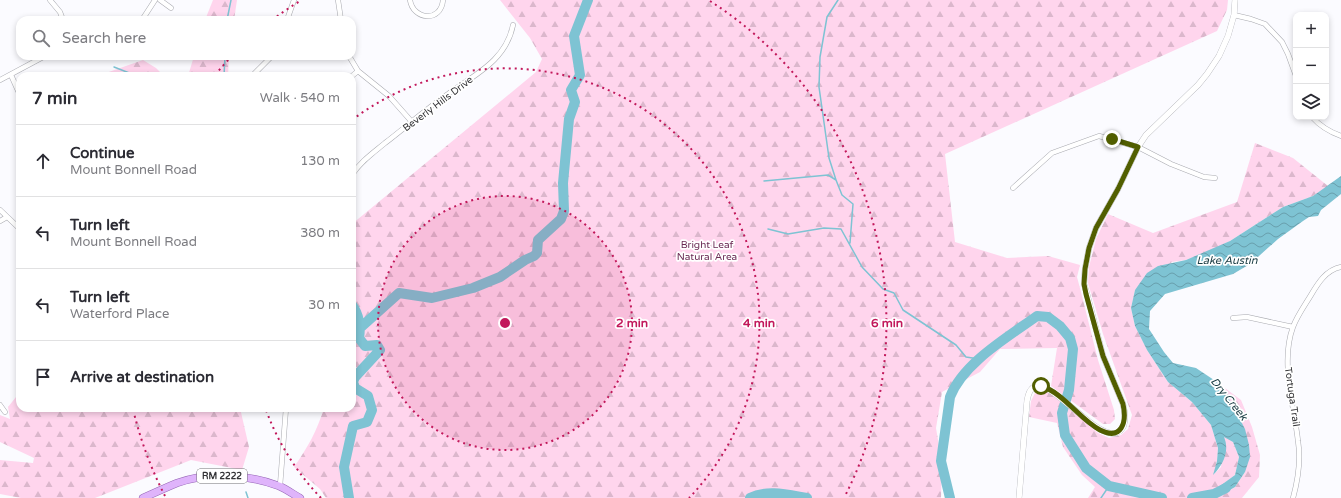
<!DOCTYPE html>
<meta charset="utf-8">
<style>
body{margin:0;font-family:"Varela Round",sans-serif;background:#f7f7f7;color:#2b2b33}
.controls{position:absolute;right:12px;top:12px;display:grid;overflow:hidden;border-radius:8px;box-shadow:0 2px 6px #0003}
.controls button{width:36px;height:36px;display:grid;place-items:center;padding:0;border:0;border-bottom:1px solid #e1e1e2;background:#fff;color:#2b2b33;font:20px sans-serif}
.stop{position:absolute;width:12px;height:12px;margin:-9px;border:3px solid #515e00;border-radius:50%;background:#fff}
.stop.end{background:#515e00;border-color:#fff;box-shadow:0 1px 4px #0008}
.list{margin:0;padding:0;list-style:none}
h2{display:flex;justify-content:space-between;align-items:center;height:52px;margin:0;padding:0 16px;font-size:17px}
h2 small{font-size:13px;font-weight:400;color:#7c7c81}
.list li{display:grid;grid-template-columns:26px 1fr auto;gap:12px;align-items:center;box-sizing:border-box;height:72px;padding:0 16px;border-top:1px solid #e1e1e2}
.list b{display:block;font-size:15px;white-space:nowrap}
.list p{margin:0;font-size:13px;white-space:nowrap;color:#7c7c81}
.list em{font-size:13px;font-style:normal;color:#7c7c81}
.icon{flex:none;width:22px;height:22px;fill:none;stroke:currentColor;stroke-width:2;stroke-linecap:round;stroke-linejoin:round}
.map{position:relative;flex:none;width:1341px;height:498px;overflow:hidden}
.search{position:absolute;background:#fff;box-shadow:0 2px 6px #0003;left:16px;top:16px;width:340px;height:44px;display:flex;align-items:center;gap:10px;box-sizing:border-box;padding:0 14px;border-radius:12px;color:#7c7c81;font-size:15px}
.panel{position:absolute;background:#fff;box-shadow:0 2px 6px #0003;left:16px;top:72px;width:340px;height:340px;border-radius:12px}
.map>svg:first-child{display:block}
.forest{fill:url(#forest-firs)}
.water{fill:url(#water-waves)}
.lines{fill:none;stroke-linecap:round;stroke-linejoin:round}
.stream{stroke:#7ec3d3;stroke-width:1.5}
.river{stroke:#7ec3d3;stroke-width:10}
.minor-casing{stroke:#a9aab0;stroke-width:5.5}
.tertiary-casing{stroke:#a9aab0;stroke-width:6}
.primary-casing{stroke:#9566b5;stroke-width:8}
.minor{stroke:#fff;stroke-width:4.5}
.tertiary{stroke:#fff;stroke-width:5.5}
.primary{stroke:#dfb4fb;stroke-width:7}
.route{stroke:#515e00;stroke-width:5}
.ring{fill:none;stroke:#c2185b;stroke-width:2;stroke-dasharray:2 4}
.labels{text-anchor:middle;dominant-baseline:central;stroke-width:3.5;stroke-linejoin:round;paint-order:stroke}
.shield{fill:#fff;stroke:#707072;stroke-width:1}
.shield-label{font-size:9px;font-weight:bold;fill:#333336}
.street-label{font-size:10px;fill:#333336;stroke:#fff}
.park-label{font-size:10px;fill:#6a2b54;stroke:#fff}
.water-label{font-size:11px;font-style:italic;fill:#1a3c43;stroke:#fff}
.centre{fill:#c2185b;stroke:#fff;stroke-width:2}
.ring-label{font-size:12px;text-anchor:middle;font-weight:bold;fill:#c2185b;stroke:#fff;stroke-width:3.5;stroke-linejoin:round;paint-order:stroke}
</style>
<div class="map">
<svg width="1341" height="498" viewBox="0 0 1341 498">
<defs>
<pattern id="forest-firs" width="22" height="20" patternUnits="userSpaceOnUse"><rect width="22" height="20" fill="#ffd5ed"/><path d="M5 1l3.5 6h-7zM16 11l3.5 6h-7z" fill="#dbb7cc"/></pattern>
<pattern id="water-waves" width="16" height="10" patternUnits="userSpaceOnUse"><rect width="16" height="10" fill="#7ec3d3"/><path d="M0 5q4-4 8 0t8 0" fill="none" stroke="#689fac"/></pattern>
</defs>
<rect width="100%" height="100%" fill="#fbfbff"/>
<path class="forest" d="M213,0H237L234,20H205Z
M500,0H1228L1227,10L1217,31L945,154L955,242L1007,258L1048,256L1080,265L1077,277L1081,292L1098,360L1114,410L1115,419L1110,424H1103L1051,386L1057,348L1000,349L980,372L942,392L936,428L942,464L941,498H326L320,489L294,467C308,447 317,431 324,408H352V224L536,72L542,59L530,38Z
M194,56H229L228,76H188Z
M143,60L156,68L164,76H105L103,74Z
M1255,143L1293,158L1328,186L1313,196L1283,207L1230,241L1216,248L1186,260L1172,262L1135,290L1131,308L1135,326L1147,350L1168,382L1192,402L1211,425L1218,448L1217,461L1214,474L1221,467L1224,436L1233,442L1239,457L1235,475L1214,491V498H1088L1095,487L1082,475L1063,447L1057,423L1029,417L1031,401L1035,393L1042,390L1049,392L1098,433L1109,438L1121,435L1128,429L1132,415L1103,334L1088,283L1089,267L1096,239L1108,214L1153,233L1237,202Z
M1217,382L1241,400L1252,427L1260,455L1259,477L1242,498H1216L1235,487L1245,472L1231,402Z
M20,392V408H240L249,447L242,470L191,460L95,498H21L0,494V460L33,463L34,458L0,442V415L10,419L8,407Z"/>
<path class="water" d="M1341,176V194L1321,210L1318,216L1309,217L1303,221L1278,239L1250,264L1233,274L1165,294L1150,311L1149,329L1164,352L1173,363L1196,368L1217,382L1231,402L1245,429L1249,445L1250,457L1245,472L1235,487L1216,498H1214L1213,491L1235,475L1239,457L1233,442L1224,437C1230,451 1223,465 1213,475L1217,461L1218,448L1211,425L1192,402L1168,382L1147,350L1135,326L1131,308L1135,290L1147,273L1158,266L1186,260L1216,247L1230,241L1283,207L1313,196Z"/>
<g class="lines">
<path class="stream" d="M227,20L231,0
M114,67L137,76
M224,76L225,56
M836,180L829,158L819,87L820,57L827,17L838,0
M764,181L828,175L836,180L842,195L853,204L850,243
M768,229L788,234L824,228L841,229L862,267L883,289L894,293L903,310L956,345L966,357L979,359
M246,492L248,498
M1101,498L1109,486"/>
<path class="river" d="M360,328L399,293L432,298L473,288L500,277L525,260L534,256L537,253L538,240L561,219L564,211L563,183L569,119L575,102L571,90L580,75L574,36L588,0
M349,498L344,467L353,426L367,422L372,410L368,396L355,388L353,382L355,377L380,350L377,345L365,346L359,338C361,327 359,314 352,305
M750,498C767,489 789,495 807,498
M950,498L941,461L950,397C963,363 1008,337 1037,316L1048,317L1060,326L1070,338L1073,349L1069,390L1062,413L1065,435L1086,468L1109,486L1162,498
M1192,498L1214,494L1226,488"/>
<g class="minor-casing">
<path id="minor" d="M50,0L60,12L63,20
M160,0L171,8
M338,0L341,20
M410,0C413,20 441,23 443,0
M1234,15L1251,19L1265,24L1282,42L1288,54L1296,76
M142,20L155,0
M287,20L294,0
M349,56L358,71L389,96L412,122
M11,75L20,95
M252,76L272,56
M352,76L358,71
M0,80L45,56
M1312,117C1320,126 1330,132 1341,136
M352,175C360,162 373,153 385,143C406,127 426,109 448,94C474,75 506,61 513,25
M1013,188L1052,153L1099,136L1138,147L1171,164L1204,177L1215,178
M0,210L20,229
M0,221L7,217
M1233,318L1247,317L1293,327
M0,405L5,412
M280,486L286,408
M1293,498C1298,480 1301,460 1298,441C1294,405 1280,362 1293,327C1297,316 1305,305 1311,295C1318,283 1326,270 1341,267"/>
</g>
<g class="tertiary-casing">
<path id="tertiary" d="M1019,498L1027,401C1035,349 1096,450 1120,431C1127,425 1125,412 1123,404L1103,356L1087,294L1084,284L1085,269L1089,248L1096,228L1118,189L1138,147L1146,135L1198,85L1207,74L1219,56L1228,36L1234,15L1235,0"/>
</g>
<g class="primary-casing">
<path id="primary" d="M143,498C154,493 165,488 177,483C208,472 247,474 279,486C286,489 293,494 300,498"/>
</g>
<use href="#minor" class="minor"/>
<use href="#tertiary" class="tertiary"/>
<use href="#primary" class="primary"/>
</g>
<g class="lines">
<path class="route" d="M1041,386C1064,393 1079,419 1100,430C1122,441 1127,422 1123,404L1103,356L1086,294L1084,284L1085,269L1089,248L1096,228L1118,189L1138,147L1112,139"/>
</g>
<circle cx="505" cy="323" r="127" fill="#c2185b" fill-opacity=".12"/>
<g class="ring">
<circle cx="505" cy="323" r="127"/>
<path d="M321 498A254 254 0 0 1 266 410M352 120A254 254 0 0 1 689 498"/>
<path d="M165 496A382 382 0 0 1 133 409M215 75A382 382 0 0 1 230 58M272 20A382 382 0 0 1 300 1M710 1A382 382 0 0 1 845 496"/>
</g>
<g class="labels">
<rect class="shield" x="197" y="469" width="50" height="14" rx="3"/>
<g class="shield-label">
<text x="222" y="476">RM 2222</text>
</g>
<g class="street-label">
<text transform="translate(438 104) rotate(-37)">Beverly Hills Drive</text>
<text transform="translate(1292 397) rotate(82)">Tortuga Trail</text>
</g>
<g class="park-label">
<text x="707" y="245">Bright Leaf<tspan x="707" dy="12">Natural Area</tspan></text>
</g>
<g class="water-label">
<text x="1227" y="260">Lake Austin</text>
<text transform="translate(1229 399) rotate(51)">Dry Creek</text>
</g>
</g>
<circle cx="505" cy="323" r="6" class="centre"/>
<g class="ring-label">
<text x="632" y="327">2 min</text>
<text x="759" y="327">4 min</text>
<text x="887" y="327">6 min</text>
</g>
</svg>
<div class="controls">
<button>+</button>
<button>−</button>
<button><svg class="icon" aria-label="layers" viewBox="0 0 24 24"><path d="M12 4l9 5-9 5-9-5zM3 14l9 5 9-5"/></svg></button>
</div>
<div class="stop" style="left:1041px;top:386px"></div>
<div class="stop end" style="left:1112px;top:139px"></div>
<div class="search"><svg class="icon" aria-label="search" viewBox="0 0 24 24"><circle cx="10" cy="10" r="6"/><path d="M15 15l6 6"/></svg>Search here</div>
<section class="panel">
<h2>7 min<small>Walk · 540 m</small></h2>
<ul class="list">
<li><svg class="icon" aria-label="ahead" viewBox="0 0 24 24"><path d="M12 20V5M6 11l6-6 6 6"/></svg><div><b>Continue</b><p>Mount Bonnell Road</p></div><em>130 m</em></li>
<li><svg class="icon" aria-label="left" viewBox="0 0 24 24"><path d="M17 20v-9H6M10 6l-5 5 5 5"/></svg><div><b>Turn left</b><p>Mount Bonnell Road</p></div><em>380 m</em></li>
<li><svg class="icon" aria-label="left" viewBox="0 0 24 24"><path d="M17 20v-9H6M10 6l-5 5 5 5"/></svg><div><b>Turn left</b><p>Waterford Place</p></div><em>30 m</em></li>
<li><svg class="icon" aria-label="arrive" viewBox="0 0 24 24"><path d="M6 21V4h12l-3 4 3 4H6"/></svg><div><b>Arrive at destination</b></div></li>
</ul>
</section>
</div>
